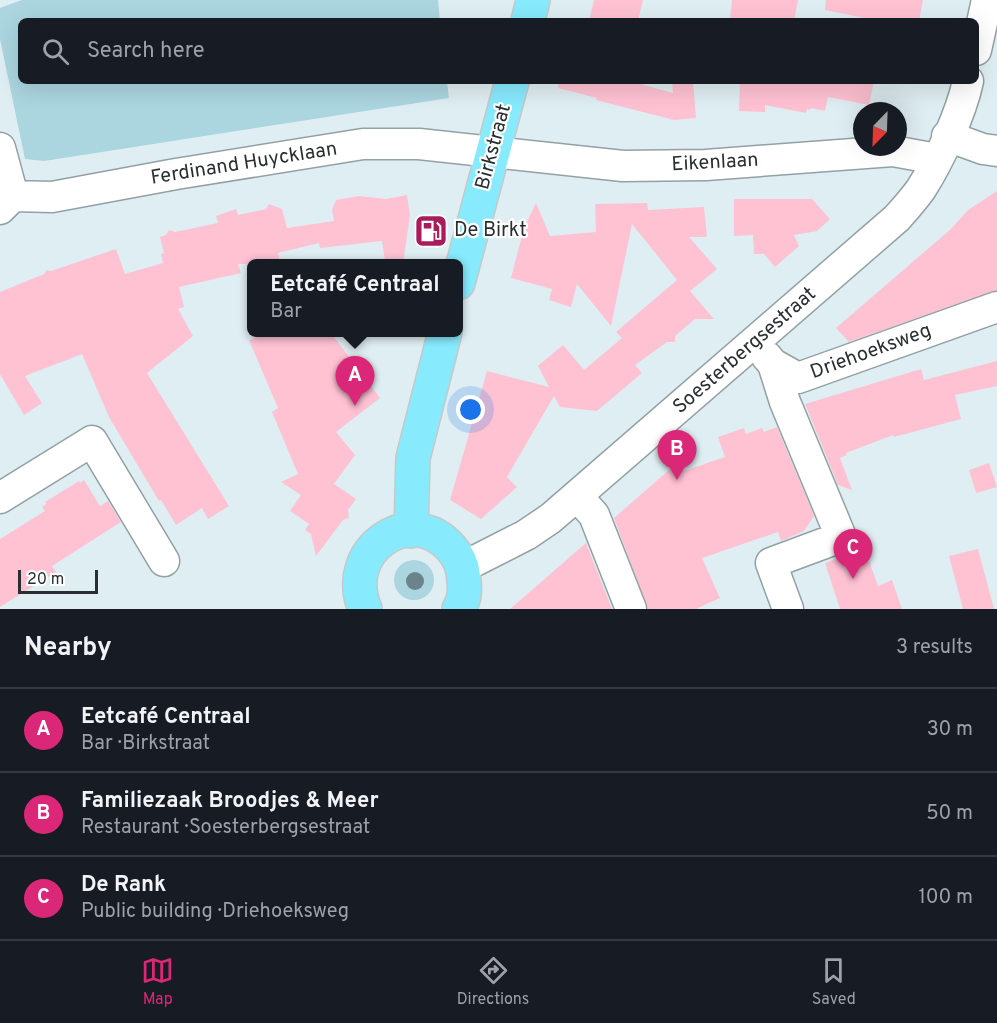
<!DOCTYPE html>
<meta charset="utf-8">
<style>
body{margin:0;font-family:Overpass,sans-serif;background:#20242c;color:#f1f3f6}
.compass{position:absolute;left:853px;top:102px;width:54px;height:54px;border-radius:50%;background:#171b24;box-shadow:0 6px 24px #0002;rotate:203deg}
.scale{position:absolute;left:18px;bottom:15px;width:80px;box-sizing:border-box;padding-left:6px;border:3px solid #292f30;border-top:0;font-size:16px;line-height:21px;white-space:nowrap;color:#292f30;-webkit-text-stroke:4px #fff;paint-order:stroke}
.you{position:absolute;left:471px;top:410px;width:21px;height:21px;margin:-15px;border:4px solid #fff;border-radius:50%;background:#1a73e8;box-shadow:0 0 0 9px #1a73e833}
.badge{display:grid;place-items:center;width:39px;height:39px;border-radius:50%;background:#db2777;color:#fff;font-size:20px;font-weight:700}
.pin{position:absolute;translate:-50% -50px;filter:drop-shadow(0 2px 3px #0008)}
.pin::after{content:'';position:absolute;top:32px;width:21px;height:18px;background:inherit;clip-path:polygon(0 0,100% 0,50% 100%)}
.popup{position:absolute;left:247px;top:259px;width:216px;height:78px;box-sizing:border-box;display:grid;place-content:center;border-radius:9px;background:#171b24;filter:drop-shadow(0 2px 4px #0005);font-size:20px;white-space:nowrap;color:#9ea1a6}
.popup b{font-size:22px;color:#f1f3f6}
.popup::after{content:'';position:absolute;left:50%;top:100%;margin-left:-12px;border:12px solid transparent;border-top-color:#171b24}
.list{margin:0;padding:0;list-style:none}
h2{display:flex;justify-content:space-between;align-items:center;height:78px;margin:0;padding:0 24px;font-size:26px}
h2 small{font-size:20px;font-weight:400;color:#9ea1a6}
.list li{display:grid;grid-template-columns:39px 1fr auto;gap:18px;align-items:center;box-sizing:border-box;height:84px;padding:0 24px;border-top:2px solid #363941}
.list b{display:block;font-size:22px;white-space:nowrap}
.list p{margin:0;font-size:20px;white-space:nowrap;color:#9ea1a6}
.list em{font-size:20px;font-style:normal;color:#9ea1a6}
.icon{flex:none;width:33px;height:33px;fill:none;stroke:currentColor;stroke-width:2;stroke-linecap:round;stroke-linejoin:round}
.map{position:relative;flex:none;width:997px;height:609px;overflow:hidden}
.search{position:absolute;background:#171b24;box-shadow:0 6px 24px #0002;left:18px;right:18px;top:18px;height:66px;display:flex;align-items:center;gap:15px;box-sizing:border-box;padding:0 21px;border-radius:9px;color:#9ea1a6;font-size:22px}
.sheet{height:330px;background:#171b24}
nav{display:flex;justify-content:space-around;align-items:center;box-sizing:border-box;height:84px;border-top:2px solid #363941;background:#171b24;font-size:16px;color:#9ea1a6}
nav a{display:grid;justify-items:center;gap:3px}
nav .on{color:#db2777}
.map>svg:first-child{display:block}
.green{fill:#abd5df}
.building{fill:#fec2d3}
.lines{fill:none;stroke-linecap:round;stroke-linejoin:round}
.minor-casing{stroke:#92a1a4;stroke-width:33}
.major-casing{stroke:#c7c9c9;stroke-width:36}
.minor{stroke:#fff;stroke-width:30}
.major{stroke:#87eafd;stroke-width:33}
.tree{fill:#6b848b}
.labels{text-anchor:middle;dominant-baseline:central;stroke-width:4.5;stroke-linejoin:round;paint-order:stroke}
.street-label{font-size:20px;fill:#292f30;stroke:#fff}
.poi-label{font-size:20px;fill:#292f30;stroke:#fff;text-anchor:start}
</style>
<div class="map">
<svg width="997" height="609" viewBox="0 0 997 609">
<rect width="100%" height="100%" fill="#dfeef2"/>
<path class="green" d="M22,0H438L440,21H21V81H447L449,98L44,161L25,159L0,39V8Z
M394 580a20 20 0 1 1 40 0a20 20 0 1 1-40 0Z"/>
<path class="building" d="M594,0H643L638,21H589Z
M732,0H798L794,21H730Z
M826,0H923L919,21H879L825,10Z
M559,81H630L673,93L672,81H693L696,118L674,120L596,100L597,98L558,88Z
M740,81H874L869,105L828,97L825,111L811,108L810,110L807,109L806,113L765,105V112L739,111Z
M997,191V290L849,342L836,328L951,229L968,210Z
M407,195L410,215L403,264L385,261L382,241L320,248L319,243L278,253L280,264H238L241,273L179,287L184,307L178,309L193,336L147,373L229,506L208,519L202,508L176,525L161,500L159,501L109,417L82,354L25,376L42,403L24,415L0,374V292L44,274L47,270L51,271L116,249L125,274L163,263L161,254L164,253L160,237L166,235L169,230L175,232L218,223L216,216L236,209L238,215L266,209L269,204L282,209L287,228L334,221L332,210L336,200L359,196L386,199Z
M734,199H812L830,219L817,231L794,235L799,246L775,267L764,254H754L753,235L734,236Z
M536,203L550,236L596,232L595,204L647,203L648,210L704,207L707,237H689L717,269L690,291L714,319H695L675,336V342H667L635,365L642,373L597,411L560,407L554,396L507,477L517,487L481,519L450,500L487,371L549,387L538,366L563,345L584,370L622,338L616,332L677,280L632,224L611,326L577,284L571,307L549,300L552,289L511,278L524,228Z
M269,333H331L380,398L336,432L355,455L334,484L356,499L348,510L349,518L343,520L316,556L311,534L305,530L309,524L290,511L301,495L281,482L298,474L272,412L278,408L249,340Z
M997,361V386L955,395L961,419L894,437L893,435L846,453L847,455L840,458L852,490L838,485L805,404L921,369L924,380Z
M777,427L814,516L804,531L781,541L778,532L702,558L720,598L696,609H648L614,518L677,463L684,471L725,457L718,437L744,428L746,434L762,428L764,432Z
M989,463L997,487L976,493L969,470Z
M84,480L100,506L108,501L121,522L52,566L56,572L0,607V539L45,511L42,507L46,504L45,502L79,481L80,483Z
M586,543L612,609H510Z
M978,549L994,609H963L949,556Z
M862,550L867,562L869,561L878,586L892,580L902,609H840L825,563Z"/>
<g class="lines">
<g class="minor-casing">
<path id="minor" d="M976,50L987,0
M947,136L983,149L997,151
M0,148L13,196
M0,209L13,196L52,197L176,174L363,144H419L623,166L706,165L893,151L937,159
M767,357L773,364L798,378L997,307
M773,364L785,402L841,537L771,563L788,609
M577,496L594,515L631,609
M0,498L92,441L164,561
M463,567L526,535L551,518L897,218C905,209 914,199 921,189C939,161 961,114 968,81"/>
</g>
<g class="major-casing">
<path id="major" d="M528,21L533,0
M458,283L512,81
M411,531L413,458L445,332
M365,609C340,550 411,502 451,548C458,556 462,563 463,573C465,586 466,598 459,609"/>
</g>
<use href="#minor" class="minor"/>
<use href="#major" class="major"/>
</g>
<circle class="tree" cx="415" cy="581" r="9"/>
<defs>
<g id="fuel-square" transform="scale(1.725)"><rect x="-9" y="-9" width="18" height="18" rx="4" fill="#a91c5b" stroke="#fff"/><path d="M-5.5-6h7V0h2V4h1.3V-2.5L3-4.5l.8-.8L6-3V5H2.5V1h-1V6h-7ZM-4.2-4.7v3.2H.2V-4.7Z" fill="#fff"/></g>
</defs>
<g fill-rule="evenodd">
<use href="#fuel-square" x="431" y="231"/>
</g>
<g class="labels">
<g class="street-label">
<text transform="translate(494 147) rotate(-75)">Birkstraat</text>
<text transform="translate(715 163) rotate(-3)">Eikenlaan</text>
<text transform="translate(244 164) rotate(-9)">Ferdinand Huycklaan</text>
<text transform="translate(745 351) rotate(-41)">Soesterbergsestraat</text>
<text transform="translate(871 352) rotate(-20)">Driehoeksweg</text>
</g>
<g class="poi-label">
<text x="454" y="231">De Birkt</text>
</g>
</g>
</svg>
<svg class="compass" viewBox="-18 -18 36 36"><path d="M0-13l5 13h-10z" fill="#e53935"/><path d="M0 13l5-13h-10z" fill="#9ea1a6"/></svg>
<div class="scale">20 m</div>
<div class="you"></div>
<div class="pin badge" style="left:355px;top:406px">A</div>
<div class="popup"><b>Eetcafé Centraal</b>Bar</div>
<div class="pin badge" style="left:677px;top:480px">B</div>
<div class="pin badge" style="left:853px;top:579px">C</div>
<div class="search"><svg class="icon" aria-label="search" viewBox="0 0 24 24"><circle cx="10" cy="10" r="6"/><path d="M15 15l6 6"/></svg>Search here</div>
</div>
<section class="sheet">
<h2>Nearby<small>3 results</small></h2>
<ul class="list">
<li><span class="badge">A</span><div><b>Eetcafé Centraal</b><p>Bar · Birkstraat</p></div><em>30 m</em></li>
<li><span class="badge">B</span><div><b>Familiezaak Broodjes &amp; Meer</b><p>Restaurant · Soesterbergsestraat</p></div><em>50 m</em></li>
<li><span class="badge">C</span><div><b>De Rank</b><p>Public building · Driehoeksweg</p></div><em>100 m</em></li>
</ul>
</section>
<nav>
<a class="on"><svg class="icon" aria-label="map" viewBox="0 0 24 24"><path d="M3 6l6-2 6 2 6-2v14l-6 2-6-2-6 2zM9 4v14M15 6v14"/></svg>Map</a>
<a><svg class="icon" aria-label="directions" viewBox="0 0 24 24"><path d="M12 3l9 9-9 9-9-9zM9 14v-3h6M13 9l2 2-2 2"/></svg>Directions</a>
<a><svg class="icon" aria-label="saved" viewBox="0 0 24 24"><path d="M7 4h10v16l-5-4-5 4z"/></svg>Saved</a>
</nav>
